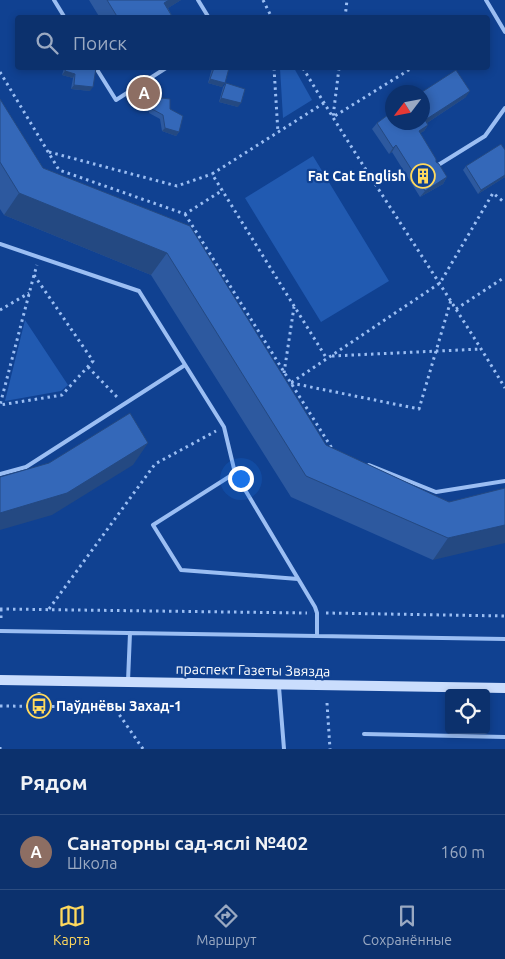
<!DOCTYPE html>
<html lang="ru">
<meta charset="utf-8">
<style>
body{margin:0;font-family:Ubuntu,sans-serif;background:#153972;color:#f1f3f6}
.controls{position:absolute;right:15px;bottom:15px;display:grid;overflow:hidden;border-radius:5px;box-shadow:0 2px 8px #0003}
.controls button{width:45px;height:45px;display:grid;place-items:center;padding:0;border:0;border-bottom:1px solid #2c4c80;background:#0c316d;color:#f1f3f6;font:25px sans-serif}
.compass{position:absolute;left:385px;top:85px;width:45px;height:45px;border-radius:50%;background:#0c316d;box-shadow:0 2px 8px #0003;rotate:238deg}
.you{position:absolute;left:240px;top:478px;width:18px;height:18px;margin:-12px;border:4px solid #fff;border-radius:50%;background:#1a73e8;box-shadow:0 0 0 8px #1a73e833}
.badge{display:grid;place-items:center;width:32px;height:32px;border-radius:50%;background:#ffd95d;color:#fff;font-size:16px;font-weight:700}
.pin{position:absolute;translate:-50% -50%;border:2px solid #fff;box-shadow:0 1px 5px #0006}
.list{margin:0;padding:0;list-style:none}
h2{display:flex;justify-content:space-between;align-items:center;height:65px;margin:0;padding:0 20px;font-size:21px}
h2 small{font-size:16px;font-weight:400;color:#9aa9c2}
.list li{display:grid;grid-template-columns:32px 1fr auto;gap:15px;align-items:center;box-sizing:border-box;height:75px;padding:0 20px;border-top:1px solid #2c4c80}
.list b{display:block;font-size:19px;white-space:nowrap}
.list p{margin:0;font-size:16px;white-space:nowrap;color:#9aa9c2}
.list em{font-size:16px;font-style:normal;color:#9aa9c2}
.icon{flex:none;width:28px;height:28px;fill:none;stroke:currentColor;stroke-width:2;stroke-linecap:round;stroke-linejoin:round}
.map{position:relative;flex:none;width:505px;height:749px;overflow:hidden}
.search{position:absolute;background:#0c316d;box-shadow:0 2px 8px #0003;left:15px;right:15px;top:15px;height:55px;display:flex;align-items:center;gap:12px;box-sizing:border-box;padding:0 18px;border-radius:5px;color:#9aa9c2;font-size:19px}
.sheet{height:140px;background:#0c316d}
nav{display:flex;justify-content:space-around;align-items:center;box-sizing:border-box;height:70px;border-top:1px solid #2c4c80;background:#0c316d;font-size:14px;color:#9aa9c2}
nav a{display:grid;justify-items:center;gap:2px}
nav .on{color:#ffd95d}
.map>svg:first-child{display:block}
.green{fill:#215ab1}
.lines{fill:none;stroke-linecap:round;stroke-linejoin:round}
.path{stroke:#9bbef3;stroke-width:3;stroke-dasharray:2.5 4;stroke-linecap:butt}
.lane{stroke:#9bbef3;stroke-width:4}
.secondary{stroke:#caddfd;stroke-width:10}
.wall{fill:#2d599f}
.shaded-wall{fill:#244982}
.building{fill:#3468b9;stroke:#244982}
.labels{text-anchor:middle;dominant-baseline:central;stroke-width:4.5;stroke-linejoin:round;paint-order:stroke}
.poi-label{font-size:14px;font-weight:bold;fill:#fff;stroke:#104191;text-anchor:end}
.street-label{font-size:14px;fill:#fff;stroke:#104191}
</style>
<div class="map">
<svg width="505" height="749" viewBox="0 0 505 749">
<rect width="100%" height="100%" fill="#104191"/>
<path class="green" d="M280,68H294L312,100L283,118Z
M313,156L389,281L321,322L245,198Z
M25,320L68,385L61,391L5,401Z"/>
<g class="lines">
<path class="path" d="M263,0L272,18
M345,18L347,0
M274,68L278,133
M303,68C367,176 440,280 505,388
M339,68L333,117L412,68
M0,72L59,170L185,214L223,190
M324,103L212,174L327,359
M49,152L177,186L212,174
M185,214L333,450
M34,275L93,361L62,395L0,405L34,275L37,265
M456,309L505,277
M0,310L29,293
M332,356L481,349
M88,367L117,397
M284,373L294,307
M291,383L419,409L451,300
M286,386L440,283L493,193L505,203
M0,609L307,613
M1,609V622
M49,609L155,464L216,431
M326,613L505,616
M327,703L330,749
M0,706L114,707L143,749
M39,706V692
M0,747V749"/>
<path class="lane" d="M54,0L65,18
M198,0L209,18
M486,0L505,32
M96,68L116,100L166,68
M435,167L485,136L505,108
M0,244L139,291L224,427L235,473L315,607L317,613V636
M369,465L436,492L505,481
M235,473L153,525L181,570L298,579
M0,474L26,467L185,365
M0,631L505,639
M128,681L130,633
M279,687L284,749
M364,734L505,737"/>
<path class="secondary" d="M0,680L505,688"/>
</g>
<path class="wall" d="M89,0H181L168,8L173,18H100Z
M64,68H96L90,91L71,89L73,78L62,75Z
M212,68H229L222,87L208,83Z
M226,83L238,107L219,102L223,87Z
M153,97L170,109L179,132L176,136L162,131L160,119L149,113L150,101Z
M466,97L427,123L428,125L424,131L420,133L436,162L447,177L443,184L420,197L392,152L389,154L372,129L377,123Z
M0,99L43,168L190,226L326,445L449,502L505,488L433,560L291,497L151,275L4,215L0,209Z
M466,166L505,177L478,194L463,170Z"/>
<path class="shaded-wall" d="M169,0H181L154,17L164,3Z
M65,71L75,74L73,78L62,75Z
M210,79L225,83L222,87L208,83Z
M74,85L93,87L90,91L71,89Z
M470,91L466,97L421,127L425,120Z
M221,98L241,103L238,107L219,102Z
M428,125L424,131L414,137L419,131Z
M165,128L179,132L176,136L162,131Z
M396,145L392,152L389,154L393,148Z
M505,175V177L478,194L481,190Z
M447,177L443,184L420,197L425,191Z
M19,193L167,253L151,275L4,215Z
M148,443L133,465L52,515L0,530V513Z
M505,525V543L433,560L448,538Z"/>
<path class="building" d="M107,0H169L164,3L173,18H118Z
M66,68H96L93,87L74,85L75,74L65,71Z
M214,68H229L225,83L210,79Z
M456,70L470,91L425,120L428,125L419,131L436,159V162L439,164L447,177L425,191L396,145L393,148L377,123L392,112V122H422V92Z
M226,83L245,89L241,103L221,98Z
M153,97L170,99V109L183,116L179,132L165,128L163,115L152,109Z
M0,99L43,168L190,226L326,445L449,502L505,488V525L448,538L306,476L167,253L19,193L0,162Z
M501,144L505,150V175L481,190L466,166Z
M130,413L148,443L67,493L0,513V477L49,463Z"/>
<defs>
<g id="building-ring" transform="scale(1.25)"><circle r="9.5" fill="#104191" stroke="#ffd95d" stroke-width="1.5"/><path d="M-4-6H4V6H1V3H-1V6H-4ZM-2.5-4.3h1.7v1.8h-1.7ZM.8-4.3h1.7v1.8H.8ZM-2.5-1h1.7V.8h-1.7ZM.8-1h1.7V.8H.8Z" fill="#ffd95d"/></g>
<g id="bus-ring" transform="scale(1.25)"><circle r="9.5" fill="#104191" stroke="#ffd95d" stroke-width="1.5"/><path d="M-5-6H5V4H4V6H2V4H-2V6H-4V4H-5ZM-3.5-4V0h7V-4ZM-3.5 1.2v1.5H-2V1.2ZM2 1.2v1.5H3.5V1.2Z" fill="#ffd95d"/></g>
</defs>
<g fill-rule="evenodd">
<use href="#building-ring" x="423" y="176"/>
<use href="#bus-ring" x="39" y="706"/>
</g>
<g class="labels">
<g class="poi-label">
<text x="406" y="176">Fat Cat English</text>
<text x="56" y="706" text-anchor="start">Паўднёвы Захад-1</text>
</g>
<g class="street-label">
<text transform="translate(253 670) rotate(1)">праспект Газеты Звязда</text>
</g>
</g>
</svg>
<div class="controls">
<button><svg class="icon" aria-label="locate" viewBox="0 0 24 24"><circle cx="12" cy="12" r="6"/><path d="M12 2v4M12 18v4M2 12h4M18 12h4"/></svg></button>
</div>
<svg class="compass" viewBox="-18 -18 36 36"><path d="M0-13l5 13h-10z" fill="#e53935"/><path d="M0 13l5-13h-10z" fill="#9aa9c2"/></svg>
<div class="you"></div>
<div class="pin badge" style="left:144px;top:93px;background:#8d6e63">A</div>
<div class="search"><svg class="icon" aria-label="search" viewBox="0 0 24 24"><circle cx="10" cy="10" r="6"/><path d="M15 15l6 6"/></svg>Поиск</div>
</div>
<section class="sheet">
<h2>Рядом<small></small></h2>
<ul class="list">
<li><span class="badge" style="background:#8d6e63">A</span><div><b>Санаторны сад-яслі №402</b><p>Школа</p></div><em>160 m</em></li>
</ul>
</section>
<nav>
<a class="on"><svg class="icon" aria-label="map" viewBox="0 0 24 24"><path d="M3 6l6-2 6 2 6-2v14l-6 2-6-2-6 2zM9 4v14M15 6v14"/></svg>Карта</a>
<a><svg class="icon" aria-label="directions" viewBox="0 0 24 24"><path d="M12 3l9 9-9 9-9-9zM9 14v-3h6M13 9l2 2-2 2"/></svg>Маршрут</a>
<a><svg class="icon" aria-label="saved" viewBox="0 0 24 24"><path d="M7 4h10v16l-5-4-5 4z"/></svg>Сохранённые</a>
</nav>
